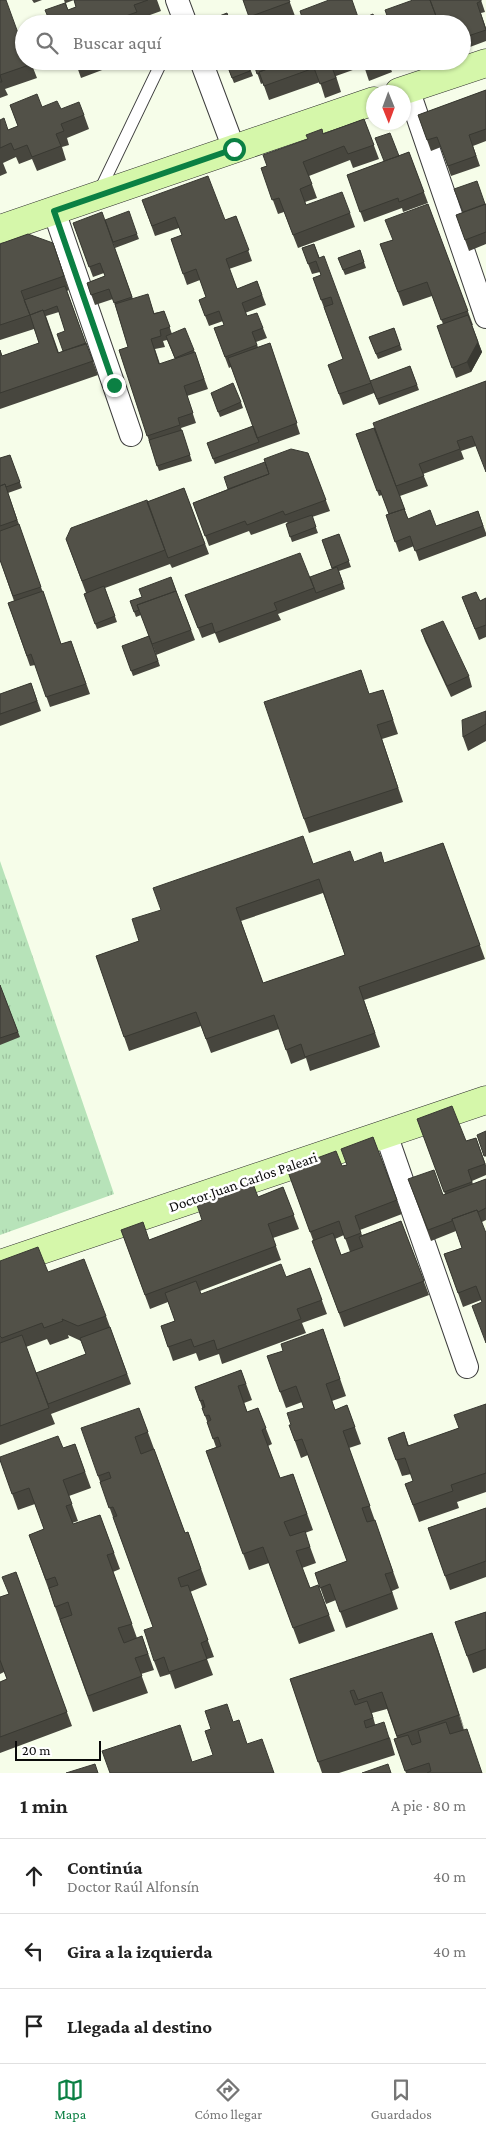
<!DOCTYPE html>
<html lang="es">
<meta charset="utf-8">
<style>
body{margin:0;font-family:"Crimson Pro",serif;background:#f2f2f2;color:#222}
.compass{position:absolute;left:366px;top:85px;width:45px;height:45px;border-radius:50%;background:#fff;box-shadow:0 1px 4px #0004;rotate:179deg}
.scale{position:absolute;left:15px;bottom:12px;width:86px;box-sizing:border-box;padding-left:5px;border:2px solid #0a0a0a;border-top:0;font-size:14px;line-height:18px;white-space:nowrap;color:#0a0a0a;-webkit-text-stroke:4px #fff;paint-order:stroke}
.stop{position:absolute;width:15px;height:15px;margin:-11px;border:4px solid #0b8043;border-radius:50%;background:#fff}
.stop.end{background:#0b8043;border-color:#fff;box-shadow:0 1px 5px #0008}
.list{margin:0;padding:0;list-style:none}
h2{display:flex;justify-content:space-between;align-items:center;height:65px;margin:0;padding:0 20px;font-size:21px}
h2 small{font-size:16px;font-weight:400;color:#767676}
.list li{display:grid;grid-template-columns:32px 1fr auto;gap:15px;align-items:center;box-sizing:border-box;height:75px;padding:0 20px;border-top:1px solid #e0e0e0}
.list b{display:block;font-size:19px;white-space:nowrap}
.list p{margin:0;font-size:16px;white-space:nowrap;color:#767676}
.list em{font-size:16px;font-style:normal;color:#767676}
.icon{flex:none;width:28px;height:28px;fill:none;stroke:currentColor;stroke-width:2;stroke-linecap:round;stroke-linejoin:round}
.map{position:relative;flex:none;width:486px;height:1773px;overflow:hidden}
.search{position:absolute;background:#fff;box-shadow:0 1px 4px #0004;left:15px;right:15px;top:15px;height:55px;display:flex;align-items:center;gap:12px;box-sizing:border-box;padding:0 18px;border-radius:28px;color:#767676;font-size:19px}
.sheet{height:290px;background:#fff}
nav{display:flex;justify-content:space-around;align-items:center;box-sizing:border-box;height:70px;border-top:1px solid #e0e0e0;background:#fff;font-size:14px;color:#767676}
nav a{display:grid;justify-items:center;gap:2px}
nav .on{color:#0b8043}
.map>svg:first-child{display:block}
.park{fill:url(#park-tufts)}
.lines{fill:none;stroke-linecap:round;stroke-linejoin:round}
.lane-casing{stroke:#3d3d3d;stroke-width:13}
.street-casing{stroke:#3d3d3d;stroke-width:24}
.secondary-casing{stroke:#2c2c2c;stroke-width:29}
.lane{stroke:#fff;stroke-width:11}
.street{stroke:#fff;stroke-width:22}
.secondary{stroke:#d5f7aa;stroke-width:28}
.wall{fill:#47463e;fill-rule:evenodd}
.shaded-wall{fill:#393932}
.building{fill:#525148;stroke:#393932;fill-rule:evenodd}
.route{stroke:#0b8043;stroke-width:6}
.labels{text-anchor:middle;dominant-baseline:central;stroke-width:5;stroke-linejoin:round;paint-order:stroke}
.street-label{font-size:15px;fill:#0a0a0a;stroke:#fff}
</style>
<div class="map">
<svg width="486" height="1773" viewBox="0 0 486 1773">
<defs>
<pattern id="park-tufts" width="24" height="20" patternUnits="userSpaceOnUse" patternTransform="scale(1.25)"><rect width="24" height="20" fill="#b7e3b9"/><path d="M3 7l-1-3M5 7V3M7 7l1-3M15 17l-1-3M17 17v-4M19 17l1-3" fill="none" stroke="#9cc19e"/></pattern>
</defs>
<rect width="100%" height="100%" fill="#f6fde9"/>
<path class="park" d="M0,861L114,1194L0,1235Z"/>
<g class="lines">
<g class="lane-casing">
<path id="lane" d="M99,192L162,61"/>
</g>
<g class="street-casing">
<path id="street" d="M177,0L186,24
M201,61L234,149
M408,89L486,317
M54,211L131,435
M386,1134L467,1367"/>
</g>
<g class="secondary-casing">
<path id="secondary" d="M399,92L486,63
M0,229L374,101
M0,1264L486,1100"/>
</g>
<use href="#lane" class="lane"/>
<use href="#street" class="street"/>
<use href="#secondary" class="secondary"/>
</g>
<path class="wall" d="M0,0L24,61H48L38,65L37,63L32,65L37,78L5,89L8,95L0,98Z
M32,0H42L34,3Z
M64,0H157L161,11L139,19L141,24H44L50,22L65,3ZM74,0L76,7L68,10L66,3Z
M243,0H289L295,16L274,24H252Z
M481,0L485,12L481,13L486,28V41L462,50V24H390Z
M75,61H126L81,78Z
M224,61H247L253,76L234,83L226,63L225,64Z
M253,61H388L392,72L369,81L364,66L336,76L341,92L325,98L320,82L269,100L263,83L261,84Z
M400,61H405L406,63L401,65Z
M486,90V141L473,146L480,166L451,176L441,147L431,151L418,115Z
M10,105L61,109L84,115L89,129L67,138L69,145L62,147L66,160L37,171L32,159L19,164L16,157L3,163L7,173L0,176V120L8,130L18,126Z
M364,119L379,159L353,168L350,160L309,176L317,198L305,202L306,205L350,213L355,227L298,248L284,212L278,214L261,168L267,166L323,134Z
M409,152L428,203L403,212L402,208L364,222L347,175Z
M142,200L225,220L236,216L252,261L229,269L237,289L257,281L266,305L245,313L247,316L263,328L267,338L256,342L258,347L270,343L300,434L215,464L207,443L253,426L231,367L229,368L214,328L224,325L223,321L209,326L199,300L206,297L200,280L187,285L171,239L182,235L179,228L155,236Z
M428,204L473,325H472L482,352L471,372L456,378L437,326L443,324L432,296L403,306L380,244L393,240Z
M485,204H486V244L469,251L456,215Z
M105,220L137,234L139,239L115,248L110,235L133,299L151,304L154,313L164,311L172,334L194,350L208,389L187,396L196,423L181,428L192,461L159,471L119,350L128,347L116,308L113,299L95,305L87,283L105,276L104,273L93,277L73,223ZM167,340L175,359L160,364L155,349L165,347L163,341Z
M53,243L69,290L67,291L86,344V343L98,375L0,409V350L2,356L39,343L34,329L0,340V244ZM59,312L65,331L63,351L59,353L46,316Z
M314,244L370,381L410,366L419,390L379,405L374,393L343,405L328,365L343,359L313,278L321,275L320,272L312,274L302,248Z
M360,250L366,268L345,275L338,258Z
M394,328L402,350L378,359L369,337Z
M486,381L476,446L461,451L464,459L423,474L428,486L400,496L408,519L436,526L478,511L486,533V536L419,561L414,546L399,552L386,515L389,514L382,495L379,496L356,434L374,428Z
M211,393L241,402L243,408L220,417Z
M308,453L330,511L312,517L318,533L292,542L286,524H288L287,522L251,535L249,531L209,546L193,503L228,489Z
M10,455L22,488L8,493L61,644L71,641L90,694L50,707L35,665L30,666L8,603L14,601L0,560V458Z
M184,488L209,554L172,568L170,564L105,588L117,622L97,629L84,594L86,593L66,539L147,502Z
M339,534L351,567L339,571L345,589L278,614L281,620L219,643L215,633L202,638L185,595L310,577L332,569L322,540Z
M171,577L195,640L156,655L152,643L160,666L133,676L122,646L149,636L141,615L136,617L130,601L142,597Z
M462,597L480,601L486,598V637L479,640Z
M421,630L469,676L472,687L451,697L425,641Z
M31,683L41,711L0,726V694Z
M383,690L398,734L382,739L403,802L309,833L304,819L369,694Z
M486,711V741L468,751L463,737Z
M443,843L485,959L364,1000L380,1047L310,1071L306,1058L291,1064L279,1029L211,1053L201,1026L129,1051L96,956L139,941L313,864L354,862L385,863ZM323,893L345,955L263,983L241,921Z
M0,985L20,1037L0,1045Z
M417,1119L466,1141L476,1138L486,1165V1175L472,1181L473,1184L486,1179V1220L482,1222V1302L481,1300L463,1307L444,1254L462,1248L456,1231L431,1241L408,1179L443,1195L445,1194Z
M373,1137L402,1214L360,1230L362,1235L401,1221L429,1295L344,1327L317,1254L313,1240L287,1169L342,1166L347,1165ZM344,1235L350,1252L341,1255L335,1239Z
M283,1187L299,1229L273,1238L281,1260L200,1291L201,1294L286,1277L310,1268L327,1314L302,1323L306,1333L222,1364L219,1354L199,1361L196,1353L173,1361L161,1326L175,1321L168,1302L150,1309L121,1230L149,1240L202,1220L258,1197Z
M0,1261L48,1272L106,1316L131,1384L51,1414L55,1424L0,1445ZM68,1335L81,1341L86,1354L36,1373L26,1347L47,1339L50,1345L69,1338Z
M323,1329L346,1396L332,1401L335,1410L347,1405L361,1444L349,1448L399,1588L392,1591L398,1609L346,1628L336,1600L326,1604L315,1573L347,1561L308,1455L301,1458L289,1425H291L304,1408L302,1402L286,1408L267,1356L283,1351Z
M241,1370L252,1400L244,1403L247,1412L258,1408L272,1444L268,1446L280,1478L293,1474L313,1530L305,1533L316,1563L302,1568L310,1588L318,1585L335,1631L299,1644L269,1563L249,1570L206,1451L216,1447L195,1387Z
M486,1404V1492L457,1502L459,1508L419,1522L405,1484L413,1481L411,1474L402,1476L388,1438L404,1432L409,1446L459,1428Z
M139,1408L185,1533L188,1532L207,1585L190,1592L214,1657L207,1659L213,1675L175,1689L170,1674L160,1677L154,1661L153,1627L98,1476Z
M75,1444L91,1488L69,1496L78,1521L72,1523L73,1524L100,1515L120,1569L113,1572L137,1638L142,1636L154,1670L141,1674L148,1693L93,1712L29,1535L44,1529L35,1504L18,1510L0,1460L63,1448Z
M486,1508V1577L450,1590L428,1528Z
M16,1572L72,1726L0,1753V1682L7,1679L4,1672L0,1674V1597L9,1594Z
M486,1612V1668L473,1673L455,1622Z
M432,1633L464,1730L482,1773H406L394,1739L397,1738L387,1709L372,1713L375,1724L390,1738L395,1755L339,1773H322L290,1679Z"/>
<path class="shaded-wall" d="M478,342L482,352L471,372L467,362Z
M432,1633L438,1649L465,1731L459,1715Z"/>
<path class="building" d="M0,0H6L18,33L24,31V61H31L32,64L0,75L2,82H0Z
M74,0H148L134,5L137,12L123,17L125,24H44L50,22L45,10L65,3L68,10L76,7Z
M243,0H289L290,2L249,17Z
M329,0H352L359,20L373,14L377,24H304L300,11Z
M413,0H430L439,24H390L385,10Z
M430,0H481V1L477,3L486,30L462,38V24H439Z
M227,13L231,24H210L209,20Z
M75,61H83L76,64Z
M227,61H247L250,71L232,78L226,62Z
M253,61H289L259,72L260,73L257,74Z
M289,61H334L330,62L336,78L320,84L314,68L264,86L259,72Z
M362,61H380L364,67Z
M486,90V129L469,135L476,156L448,166L437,137L427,140L418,115Z
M37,94L42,107L57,101L61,109L79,102L84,115L61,124L64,131L56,134L61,146L32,157L27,145L14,150L11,143L0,148V120L4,118L8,130L18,126L10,105Z
M364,119L374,145L348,154L344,146L303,162L312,184L300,189L306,205L342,192L350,213L293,235L279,198L272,200L261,168L267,166L263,155L308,139L306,135L322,129L323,134Z
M390,133L399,156L384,161L375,138Z
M409,152L424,192L399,202L398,198L360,212L347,175Z
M208,176L225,220L236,216L249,250L226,259L237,289L257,281L262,295L242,303L247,316L257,313L263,328L252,332L257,345L225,357L214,328L224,325L219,311L205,316L199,300L206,297L196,269L183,274L171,239L182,235L175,217L152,226L142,200Z
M477,181L485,204L463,212L454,189Z
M428,204L468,311L441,320L427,282L398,292L380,244L393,240L385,220Z
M486,204V232L465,240L456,215Z
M129,211L137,234L113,242L105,220Z
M102,212L132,297L114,303L109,289L91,295L87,283L105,276L100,263L89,267L73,223Z
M28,234L53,243L64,276L21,291L30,315L0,325V244Z
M314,244L319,258L324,256L371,383L339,394L328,365L343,359L324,307L333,304L331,297L321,300L313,278L321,275L316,261L308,264L302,248Z
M360,250L364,262L343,270L338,258Z
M65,286L86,344L63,351L57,334L65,331L57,306L44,311L43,310L30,315L24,300Z
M148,294L154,314L164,311L170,327L160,330L161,336L151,339L159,364L195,352L204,379L184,386L193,413L178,418L180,425L147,436L119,350L128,347L115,304Z
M43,310L58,353L86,343L93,361L0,393V350L2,356L39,343L30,315Z
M468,315L478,342L467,362L452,368L437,326Z
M185,328L194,350L175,358L166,336Z
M394,328L400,345L376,354L369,337Z
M270,343L297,423L257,438L228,358Z
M410,366L417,385L377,399L370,381Z
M486,381V472L472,436L457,441L460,449L419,464L424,476L396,486L373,423Z
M233,383L241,402L218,412L211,393Z
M253,426L259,442L213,459L207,443Z
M374,428L405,510L404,509L389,514L380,490L377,491L356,434Z
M182,430L190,455L157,466L149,440Z
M291,449L308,453L326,500L285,515L283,511L247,525L245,521L205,536L193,503L269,474L264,459Z
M10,455L20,482L6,487L5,484L0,486V458Z
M265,462L269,474L228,489L224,477Z
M5,484L17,520L0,526V486Z
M184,488L205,544L168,558L147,502Z
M147,500L165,550L82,581L66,539L71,528Z
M404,509L408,519L430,510L436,526L478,511L483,526L415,551L410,536L395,542L386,515Z
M312,515L316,527L290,537L286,524Z
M19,524L41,587L13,596L0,560V531Z
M339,534L349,561L332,568L322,540Z
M300,553L314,588L274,603L277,610L215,633L212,623L198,628L185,595Z
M337,567L343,583L316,593L310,577Z
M171,577L176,591L137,605L139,610L134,612L130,601L142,597L139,589Z
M104,586L115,616L95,624L84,594Z
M43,591L61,644L71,641L86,684L46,697L31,654L27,656L8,603Z
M176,591L191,630L152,644L137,605Z
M476,592L480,601L486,598V625L475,629L462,597Z
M443,621L469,676L447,686L421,630Z
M149,636L158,661L131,671L122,646Z
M361,670L369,694L383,690L393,720L377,725L398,788L304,819L264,702Z
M31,683L37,701L0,714V694Z
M486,711V724L463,737L462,720Z
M303,836L313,864L350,851L354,862L381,852L384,863L443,843L480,945L359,987L375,1033L305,1057L301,1044L286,1050L274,1015L206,1039L196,1012L124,1037L96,956L139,941L132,919L161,910L153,888ZM319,879L345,955L263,983L236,908Z
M0,985L18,1032L0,1038Z
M452,1106L466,1141L476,1138L485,1164L468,1170L472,1182L444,1192L417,1119Z
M486,1131V1156H484L477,1135Z
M373,1137L397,1200L355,1216L361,1233L345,1239L339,1221L310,1232L287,1169L336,1151L342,1166L347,1165L341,1149Z
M434,1170L443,1195L486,1179V1208L478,1212L477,1210L452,1219V1221L428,1230L408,1179Z
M252,1181L258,1197L283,1187L294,1215L268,1224L276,1246L145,1295L121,1230L143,1222L149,1240L202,1220L196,1202Z
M477,1210L486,1233V1343L472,1306L482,1302L476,1286L458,1293L444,1254L462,1248L452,1219Z
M401,1221L424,1281L339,1313L312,1241L333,1233L341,1255L363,1247L359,1237Z
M38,1247L48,1272L84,1259L106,1316L78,1326L62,1319L63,1321L44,1328L42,1323L2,1338L0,1336V1261Z
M281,1264L286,1277L310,1268L322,1300L297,1309L301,1319L217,1350L214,1340L194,1347L191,1339L168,1347L161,1326L175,1321L165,1293L196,1281L201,1294Z
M110,1327L127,1374L48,1404L36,1373L86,1354L80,1338Z
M323,1329L340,1379L326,1384L335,1410L347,1405L355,1427L343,1431L370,1506L362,1508L367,1522L375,1520L393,1572L385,1574L392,1593L340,1612L330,1584L320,1588L315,1573L347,1561L302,1439L295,1441L289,1425H291L287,1413L304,1408L296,1386L280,1392L267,1356L283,1351L281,1344Z
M22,1335L49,1408L0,1426V1343Z
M241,1370L246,1384L238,1386L247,1412L258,1408L266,1428L262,1430L280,1478L293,1474L307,1514L284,1522L290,1536L305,1531L310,1547L296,1551L310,1588L318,1585L329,1615L293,1628L263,1547L243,1554L206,1451L221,1446L218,1437L213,1439L207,1422L211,1420L209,1415L205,1416L202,1408L205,1407L203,1400L200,1401L195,1387Z
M486,1404V1473L451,1485L453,1491L413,1505L405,1484L413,1481L405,1458L396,1460L388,1438L404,1432L408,1446L459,1428L454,1415Z
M139,1408L148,1432L135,1437L141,1454L154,1449L185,1533L188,1532L201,1569L178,1578L181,1587L188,1585L208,1640L201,1643L207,1659L169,1672L164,1657L154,1661L144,1630L153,1627L113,1517L117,1516L113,1507L109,1508L100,1482L111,1478L109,1472L98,1476L81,1428Z
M58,1436L63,1448L75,1444L85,1472L63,1480L72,1504L66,1506L73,1524L100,1515L114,1553L107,1555L132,1624L118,1628L124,1643L142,1636L148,1654L135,1658L142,1676L88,1696L60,1619L72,1615L68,1602L55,1607L49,1588L58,1585L55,1577L46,1580L29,1535L44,1529L29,1488L12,1494L0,1460V1457Z
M486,1508V1561L445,1576L428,1528Z
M16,1572L67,1712L0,1737V1682L7,1679L0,1660V1597L9,1594L2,1577Z
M486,1612V1649L467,1656L455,1622Z
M432,1633L459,1715L397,1736L382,1692L358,1700L354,1690L350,1691L355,1705L367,1701L373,1718L364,1721L366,1728L384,1722L389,1738L318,1762L290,1679Z
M227,1704L233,1722L239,1720L247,1744L262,1739L274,1773H110L102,1751L180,1725L192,1762L213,1755L205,1731L211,1729L205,1711Z
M446,1722L450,1734L467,1729L482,1773H427L431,1771L429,1763L405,1771L394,1739L408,1735L412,1745L421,1742L418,1731Z
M95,1764L98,1773H66Z
M388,1764L391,1773H362Z"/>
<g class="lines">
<path class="route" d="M114,385L54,211L234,149"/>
</g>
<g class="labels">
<g class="street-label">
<text transform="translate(243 1182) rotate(-19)">Doctor Juan Carlos Paleari</text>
</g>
</g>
</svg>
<svg class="compass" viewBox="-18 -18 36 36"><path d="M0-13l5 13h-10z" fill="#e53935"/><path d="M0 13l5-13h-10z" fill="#767676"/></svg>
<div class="scale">20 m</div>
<div class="stop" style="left:234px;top:149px"></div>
<div class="stop end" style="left:114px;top:385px"></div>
<div class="search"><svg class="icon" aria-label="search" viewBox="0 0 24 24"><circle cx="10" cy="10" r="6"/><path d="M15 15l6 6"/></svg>Buscar aquí</div>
</div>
<section class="sheet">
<h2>1 min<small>A pie · 80 m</small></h2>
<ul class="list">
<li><svg class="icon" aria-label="ahead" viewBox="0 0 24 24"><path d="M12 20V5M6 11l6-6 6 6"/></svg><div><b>Continúa</b><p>Doctor Raúl Alfonsín</p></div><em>40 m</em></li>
<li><svg class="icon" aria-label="left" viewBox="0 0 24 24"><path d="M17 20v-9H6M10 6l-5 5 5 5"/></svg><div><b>Gira a la izquierda</b></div><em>40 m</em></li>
<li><svg class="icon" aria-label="arrive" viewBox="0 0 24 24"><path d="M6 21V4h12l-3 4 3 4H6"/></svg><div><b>Llegada al destino</b></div></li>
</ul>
</section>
<nav>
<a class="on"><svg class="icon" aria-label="map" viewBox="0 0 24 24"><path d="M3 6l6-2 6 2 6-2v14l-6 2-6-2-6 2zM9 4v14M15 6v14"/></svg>Mapa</a>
<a><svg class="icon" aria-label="directions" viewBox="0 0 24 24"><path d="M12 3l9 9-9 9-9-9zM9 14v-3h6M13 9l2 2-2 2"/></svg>Cómo llegar</a>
<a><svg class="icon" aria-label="saved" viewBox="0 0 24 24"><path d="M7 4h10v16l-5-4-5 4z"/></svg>Guardados</a>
</nav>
